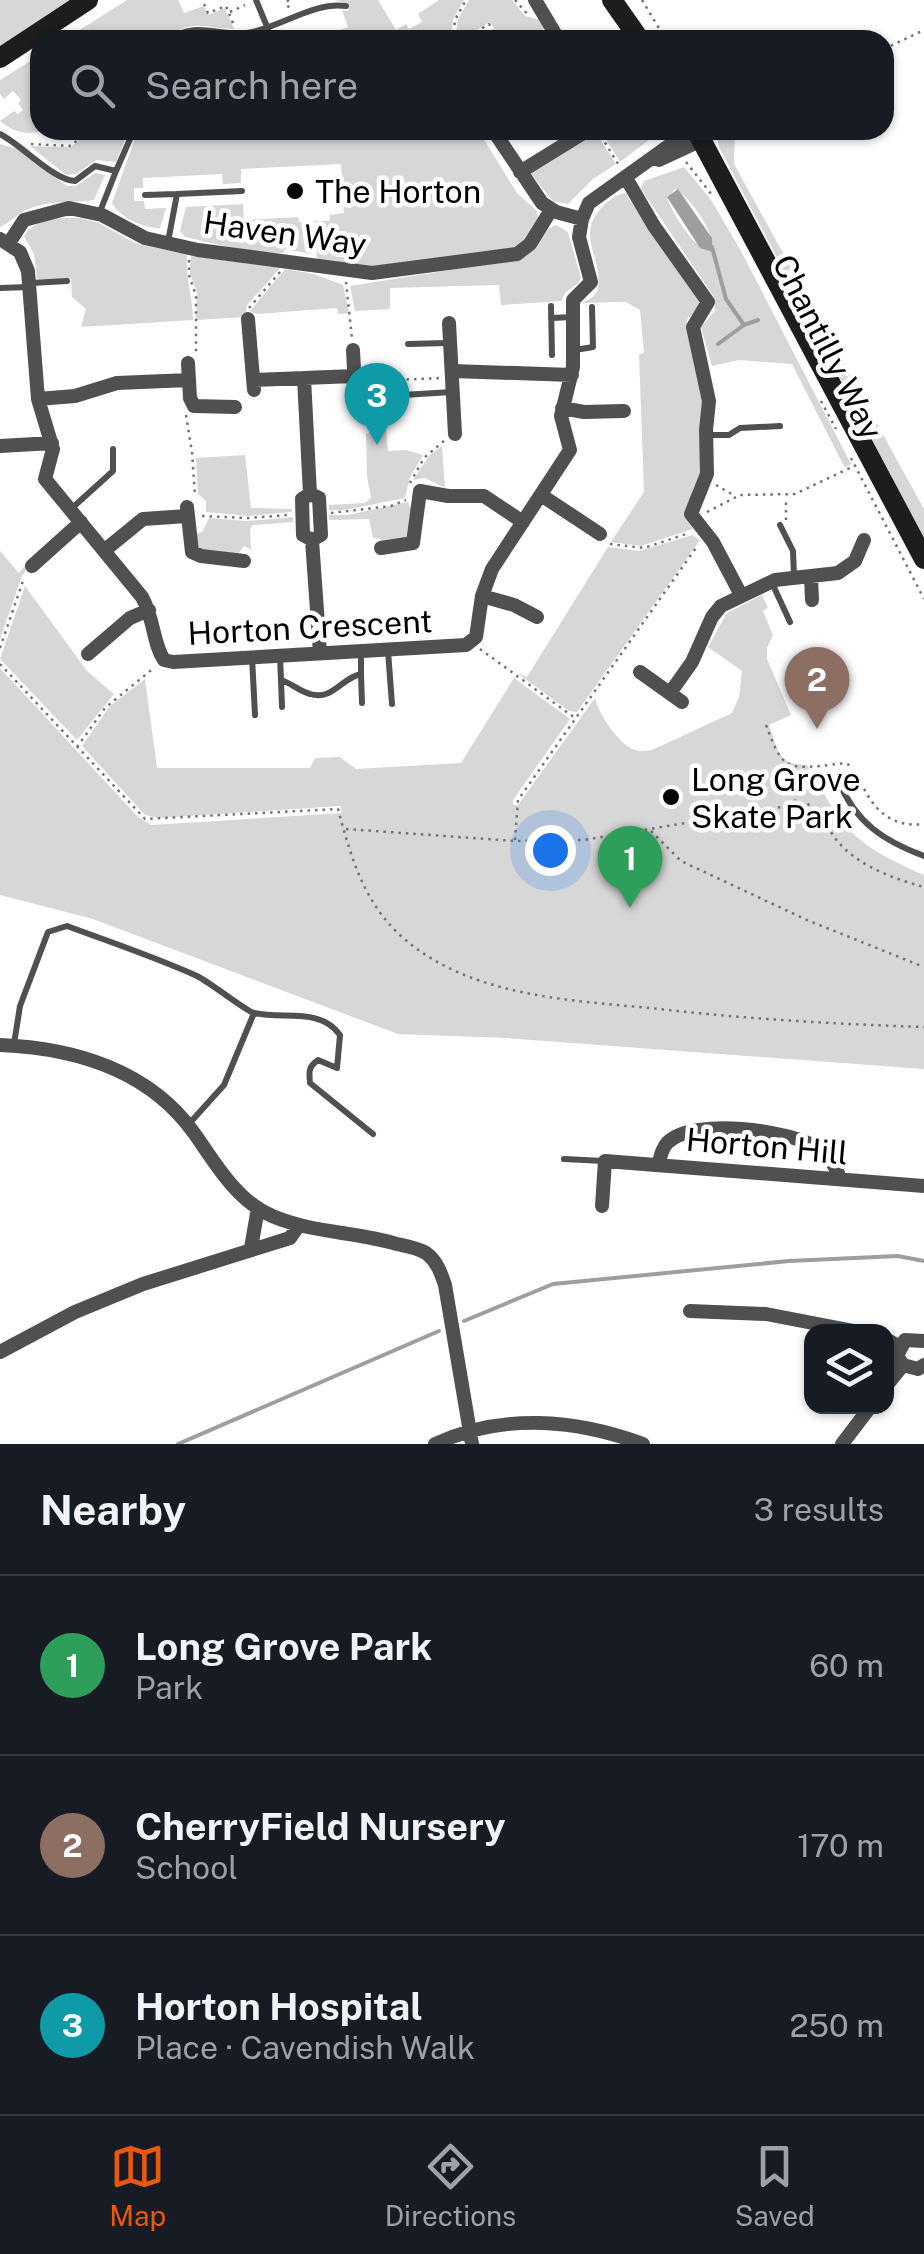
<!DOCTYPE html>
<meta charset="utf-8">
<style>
body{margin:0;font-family:"Public Sans",sans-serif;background:#242831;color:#f1f3f6}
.controls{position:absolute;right:30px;bottom:30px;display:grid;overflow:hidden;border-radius:20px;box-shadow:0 2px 8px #0004}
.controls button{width:90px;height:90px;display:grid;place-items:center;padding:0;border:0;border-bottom:2px solid #363941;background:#171b24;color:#f1f3f6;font:50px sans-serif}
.you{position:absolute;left:550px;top:850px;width:35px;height:35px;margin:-25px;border:8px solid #fff;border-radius:50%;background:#1a73e8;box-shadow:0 0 0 15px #1a73e833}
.badge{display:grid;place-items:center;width:65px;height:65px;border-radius:50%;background:#ea580c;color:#fff;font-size:32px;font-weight:700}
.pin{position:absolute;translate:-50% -82px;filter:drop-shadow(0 2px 5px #0008)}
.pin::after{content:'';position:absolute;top:52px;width:35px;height:30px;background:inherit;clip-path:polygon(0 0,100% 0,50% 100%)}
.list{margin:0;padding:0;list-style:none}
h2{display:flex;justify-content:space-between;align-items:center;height:130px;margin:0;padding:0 40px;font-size:42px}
h2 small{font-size:32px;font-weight:400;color:#9ea1a6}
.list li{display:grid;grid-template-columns:65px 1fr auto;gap:30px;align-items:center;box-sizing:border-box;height:180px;padding:0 40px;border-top:2px solid #363941}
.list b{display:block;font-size:38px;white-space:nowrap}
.list p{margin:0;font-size:32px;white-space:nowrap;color:#9ea1a6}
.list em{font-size:32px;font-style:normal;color:#9ea1a6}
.icon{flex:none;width:55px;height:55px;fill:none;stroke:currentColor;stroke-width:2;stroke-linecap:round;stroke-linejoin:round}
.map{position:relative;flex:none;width:924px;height:1444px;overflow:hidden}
.search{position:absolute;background:#171b24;box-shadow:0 2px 8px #0004;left:30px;right:30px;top:30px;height:110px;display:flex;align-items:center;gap:25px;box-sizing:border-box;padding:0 35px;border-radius:30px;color:#9ea1a6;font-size:38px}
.sheet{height:670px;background:#171b24}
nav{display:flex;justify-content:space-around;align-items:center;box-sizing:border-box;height:140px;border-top:2px solid #363941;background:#171b24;font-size:28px;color:#9ea1a6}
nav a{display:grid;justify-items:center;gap:5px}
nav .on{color:#ea580c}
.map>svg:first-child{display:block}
.green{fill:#d7d7d7;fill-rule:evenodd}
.water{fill:#9e9e9e}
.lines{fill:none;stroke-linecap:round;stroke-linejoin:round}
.stream{stroke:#9e9e9e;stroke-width:4}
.path{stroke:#727272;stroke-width:2.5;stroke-dasharray:2.5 5;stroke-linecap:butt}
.lane{stroke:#505050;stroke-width:6}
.street{stroke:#505050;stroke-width:14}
.secondary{stroke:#1d1d1d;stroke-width:20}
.poi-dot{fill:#000;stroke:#fff;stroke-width:4}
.labels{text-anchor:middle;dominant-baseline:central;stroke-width:9;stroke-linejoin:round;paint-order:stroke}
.poi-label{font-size:32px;fill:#000;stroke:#fff;text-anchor:start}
.street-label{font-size:32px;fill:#000;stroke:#fff}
</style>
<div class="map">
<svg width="924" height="1444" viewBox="0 0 924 1444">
<rect width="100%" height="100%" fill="#fff"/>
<path class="green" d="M0,0H71L0,48Z
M127,0H178L184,13L204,6L208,15L225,8L234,29C203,28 190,18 164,40H64Z
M335,0H378L396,30L406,24L409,29L422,22L418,14L439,0H464L453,20L451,40H334L332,33L348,27L342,10L348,11L349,4Z
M469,0H512L525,16L541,20L545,28L525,40H502L490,22L460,40H455L458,19Z
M40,55V130H43C29,137 11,131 0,121L14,111L18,114L23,110L18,103L21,100L13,91L4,99L0,94V80Z
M90,130H129L116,162L96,160L76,174L66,175L30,146L71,147Z
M138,130H478L517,193L536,210L539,220L526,240L513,248L377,268L317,259L315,221H329L330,215L344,213L341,164L241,169V183L223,184L222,174L143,178V188H134V201H144L145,209L166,208L160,228C143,228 121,218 112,203Z
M607,130H662L620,162L602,133Z
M729,130H735L734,164L924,509V538L720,149L716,136Z
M596,133L616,164L593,179L568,204L553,201L531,174L535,169Z
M0,144L17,149L67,186H76L95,173L105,175L94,200C72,203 51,200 28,209C17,214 10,223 0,227Z
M684,167L711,200L741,251L851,464L845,468L792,364L739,360L712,366L701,327L715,311L714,297L641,189L644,181ZM675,189C691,197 716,235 713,251C692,249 676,217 667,199Z
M625,193L700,300V310L688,318L686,325L703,393L702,472L684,514L693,529L641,546L611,542L644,492L639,354L644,353L640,310L626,302L581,303C588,300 596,297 598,288C603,256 573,234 605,204C612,198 616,195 625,193Z
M243,204L244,220L298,217L299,222H310L311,254L285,249L283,253C251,254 217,244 185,237L180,231L186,207Z
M80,218L99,223L135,243L187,255C185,277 193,297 193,320L81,327L86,309L72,297L71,279H37L34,254L24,236C35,218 61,217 80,218Z
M556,225L568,232L581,278C578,288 564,288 562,301L501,305L499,285L390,288V309L355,311L350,286L512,260L537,244L548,229Z
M191,256L280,268L247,305L245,317L196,320L197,293L190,273Z
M285,269L314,274L343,285L349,313L338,314L337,308L257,314L250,311Z
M371,384H382L388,451L406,450L423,455L410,477L405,498L344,510H329V505L365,503L371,498L367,476L366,434L369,433Z
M442,446L445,488L425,478L413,480L429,456Z
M245,455L251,508L292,509V512L248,516L206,512V501L198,494L196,458Z
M408,502L413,514L409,518L412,537L382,543L380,539L373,538L369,519L329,520V515H348Z
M293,517V522L253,525L250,529L251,550L244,546L238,554L199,551L192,535L202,532L209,518L247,521Z
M693,535L700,540L577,712L569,711L517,673L527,677L608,547L639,551Z
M0,551L19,573L27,563L30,565L22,576L0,639Z
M25,586L87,671L114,694L77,740L0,659Z
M762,595L768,608L763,611L773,635L767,648V659L791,715L769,725C778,749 777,765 807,765C845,831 853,844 924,875V1069L506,1038L398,1034L93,919L0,895V668L138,817L151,825L342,813L340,806L158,818L145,815L82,746L110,706L145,679L157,768H310L315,758L340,757L356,769L461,763L514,678L570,719L513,800V805H518L595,698C598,713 619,745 635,750C640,752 646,751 652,750L732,713L739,697L742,671L708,647L727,613Z"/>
<path class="water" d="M678,189L712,238L713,252L700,248L667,197Z"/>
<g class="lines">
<path class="stream" d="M712,247L726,299L744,325L758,320
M718,344L744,325
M464,1321L553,1284L789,1261L898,1256L924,1261
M178,1444L439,1331"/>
<path class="path" d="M289,0L286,2L290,10
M515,0L530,17
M642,0L666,40
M204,4L208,13L226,6L233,23
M230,12L245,5
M453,40L455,20L466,0
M463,40L489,24L499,40
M529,40L540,33
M884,49L924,30
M601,136L620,167
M31,144L71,146L88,130
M686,162L712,195
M189,260V275L196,296V355
M346,282L352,339
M249,308L280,272
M369,381L441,378
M821,401L836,429
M186,415L192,452L195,496
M851,458L924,599
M410,483L424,458L445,440
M716,485L735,496
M707,512L740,495L795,494L854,466
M331,513L391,506L406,500
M202,516L248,518L288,515
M786,520V498
M610,544L644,548L689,533
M0,648L24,578
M480,649L575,718
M0,664L145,819L338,809C351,857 363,901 401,936C470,998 572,1000 659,1009C747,1019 835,1024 924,1027
M766,725C782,767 784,770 829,765C839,764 844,762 852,766
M77,747L105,708L155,667
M861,782C873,810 892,828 924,824
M795,802L799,767
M346,829L515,841L584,840L805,803C822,809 828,832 840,844C861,867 895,879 924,887
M651,831L681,861L807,920L924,967
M515,840L518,800L698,545"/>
<path class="lane" d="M256,0L268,29
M171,40C192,20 221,37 247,33C280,28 314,1 346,6
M0,134C22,145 53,180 75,181L95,166L116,171L99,214
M116,171L134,130
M177,194L242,191
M145,195L177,194L168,242
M31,283L67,281
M0,288L29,287
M551,306L552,355
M551,318L573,317
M408,344L447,343
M575,350L593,347L592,307
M386,396L452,392
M707,435H729L740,428L780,426
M71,509L113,471V449
M780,525L793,551L794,576
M772,583L790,622
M388,651L392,704
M252,657L255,715
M280,657L281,680C291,683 299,691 310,694C333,701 341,678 361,674V651
M361,674L362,703
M281,680L282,707
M839,782L851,777
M828,786L839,782C856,823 884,841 924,856
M14,1044L20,1006L48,932L67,926C110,942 155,957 197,976C211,983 246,1011 254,1013C284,1020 320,1007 340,1035L337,1068L318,1060C308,1067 309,1072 310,1083L373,1134
M188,1125L224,1085L254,1013
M564,1159L604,1161"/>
<path class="street" d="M535,0L559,40
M493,130L542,203L556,212L582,219
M659,160L702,140
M520,172L588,130
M626,178L654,226L708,302L693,327L709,401L706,430L707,474L691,514L713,542L741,595
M0,239L20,252L28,271L38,399L53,449L45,479L142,597C154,618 153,644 164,660L173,662L466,645L476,637L482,596L492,569L570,450L561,416L573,367V300L591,282L579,237L582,219L589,203L691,130
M9,243L24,220L69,208L102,215L145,238L198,250L372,273L517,254L530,244L551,210
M248,319L254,390
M449,323L455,434
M353,350L355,388
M188,363L190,398L194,406L235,407
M452,371L572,375
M304,378L310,494L319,498L321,535L312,540L303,535L302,499L310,494
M254,380L354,376
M38,399L75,396L117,383L189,380
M562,408L584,412L624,411
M0,446L52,443
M541,495L600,534
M187,507L192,552L201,556L244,561
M312,540L320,653
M381,548L413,543L420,491L448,496H484L523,522
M105,550L143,519L187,516
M32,566L81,522
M811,577L812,600
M482,596L514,605L537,617
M88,654L130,618L149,610
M640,672L682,702
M670,693L692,662L712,617L721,606L775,580L838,573L855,561L864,540
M0,1045C74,1048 149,1070 194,1133C214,1161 233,1195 264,1212C304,1233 354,1231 397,1244C406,1246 418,1248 426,1253C437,1261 441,1273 445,1285L472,1444
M659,1164C660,1157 662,1149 667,1143C693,1117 790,1130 818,1148C830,1156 836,1166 840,1179
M602,1206L605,1161L924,1186
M251,1248L258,1208
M690,1311L766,1314L859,1332
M886,1339L900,1347
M0,1352L75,1312L143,1284L290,1238L299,1225
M903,1365L897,1356L905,1340L924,1341
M903,1365L918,1369L924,1365
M886,1386L903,1365
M435,1444C502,1413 575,1419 643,1444
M842,1444L871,1406"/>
<path class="secondary" d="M612,0L640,40
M0,58L88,0
M696,130L924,559"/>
</g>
<g class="poi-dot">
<circle cx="295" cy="191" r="10"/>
<circle cx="671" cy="797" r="10"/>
</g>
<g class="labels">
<g class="poi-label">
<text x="315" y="191">The Horton</text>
<text x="691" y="779">Long Grove<tspan x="691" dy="37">Skate Park</tspan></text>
</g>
<g class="street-label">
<text transform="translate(285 233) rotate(8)">Haven Way</text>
<text transform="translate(828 347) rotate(63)">Chantilly Way</text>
<text transform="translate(310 627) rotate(-3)">Horton Crescent</text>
<text transform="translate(767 1146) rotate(5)">Horton Hill</text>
</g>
</g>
</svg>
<div class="controls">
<button><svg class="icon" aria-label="layers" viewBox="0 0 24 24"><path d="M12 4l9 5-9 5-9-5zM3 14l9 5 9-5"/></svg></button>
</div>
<div class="you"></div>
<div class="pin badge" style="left:630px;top:908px;background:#2e9e5b">1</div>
<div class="pin badge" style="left:817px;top:729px;background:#8d6e63">2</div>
<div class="pin badge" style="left:377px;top:445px;background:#0f9aa8">3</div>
<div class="search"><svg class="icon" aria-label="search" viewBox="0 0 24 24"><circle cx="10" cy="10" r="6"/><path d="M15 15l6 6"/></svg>Search here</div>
</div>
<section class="sheet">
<h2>Nearby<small>3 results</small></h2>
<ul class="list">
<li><span class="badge" style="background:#2e9e5b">1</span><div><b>Long Grove Park</b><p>Park</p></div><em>60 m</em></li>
<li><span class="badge" style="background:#8d6e63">2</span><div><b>CherryField Nursery</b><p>School</p></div><em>170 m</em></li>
<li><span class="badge" style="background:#0f9aa8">3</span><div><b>Horton Hospital</b><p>Place · Cavendish Walk</p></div><em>250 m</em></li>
</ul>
</section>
<nav>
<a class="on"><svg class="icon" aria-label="map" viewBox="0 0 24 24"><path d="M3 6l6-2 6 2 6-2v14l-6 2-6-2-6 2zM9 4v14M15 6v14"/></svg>Map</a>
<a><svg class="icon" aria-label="directions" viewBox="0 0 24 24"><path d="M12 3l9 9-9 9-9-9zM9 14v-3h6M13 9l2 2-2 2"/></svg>Directions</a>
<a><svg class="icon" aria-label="saved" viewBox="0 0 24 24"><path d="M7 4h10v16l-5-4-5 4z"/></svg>Saved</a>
</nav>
